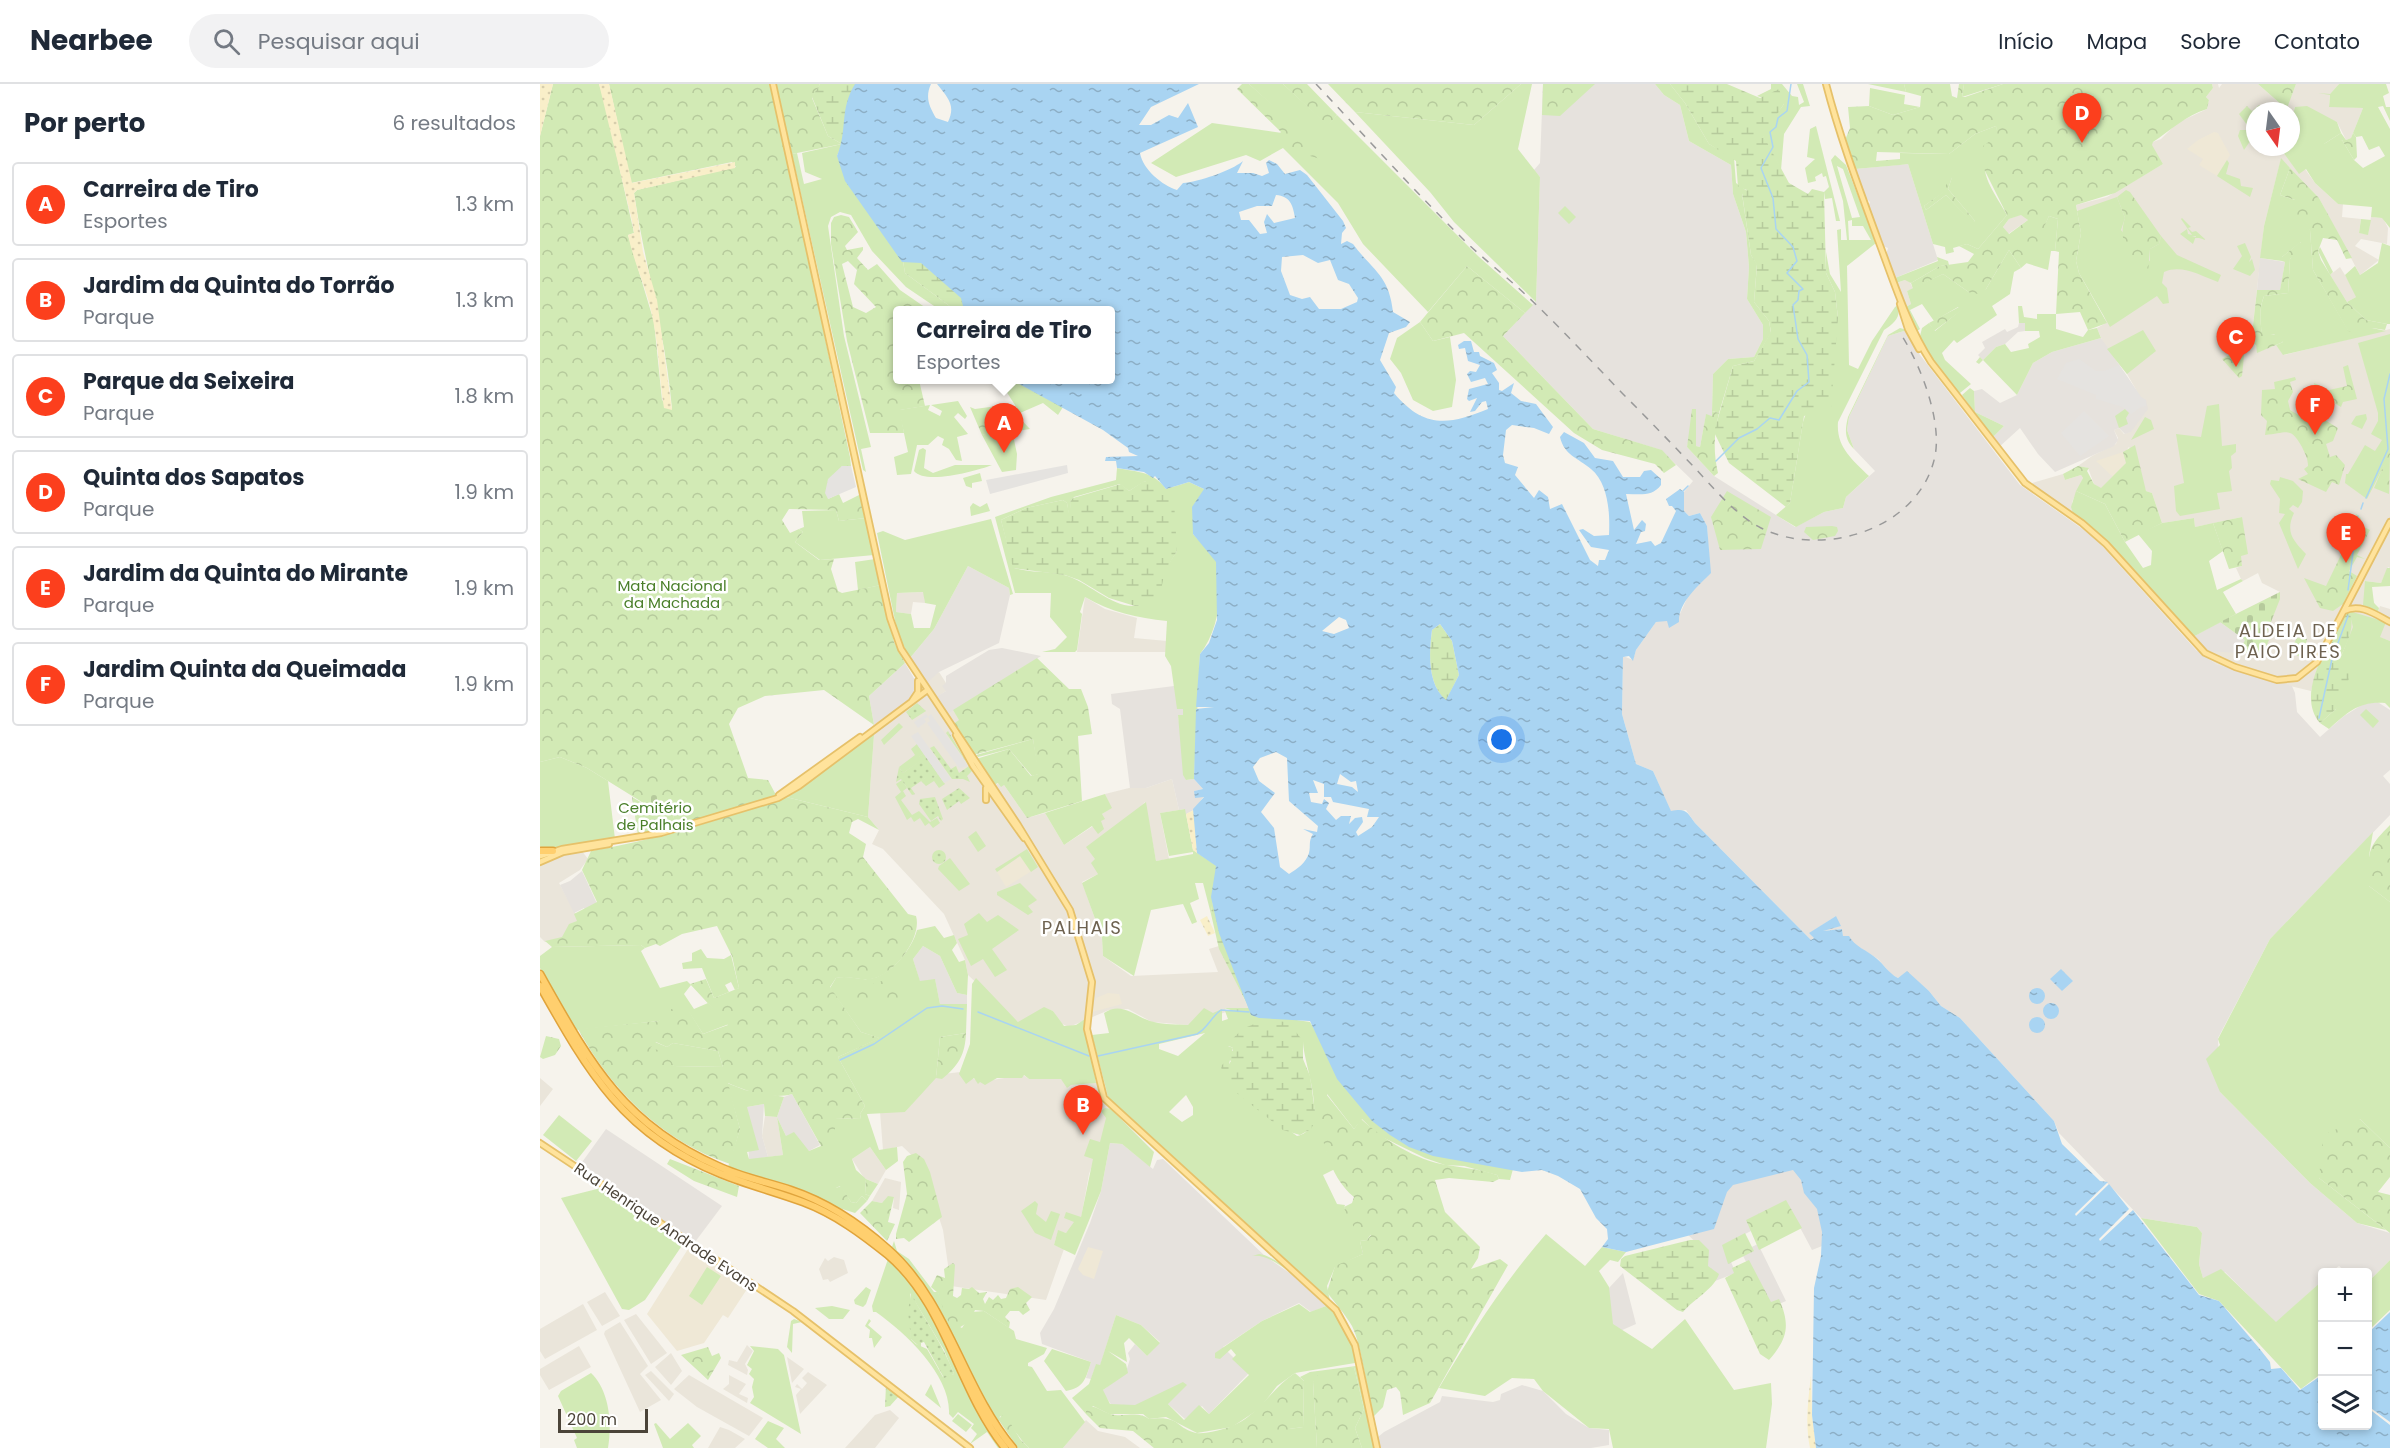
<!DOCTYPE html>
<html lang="pt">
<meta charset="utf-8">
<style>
body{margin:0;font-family:Poppins,sans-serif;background:#f2f2f3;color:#1f2937}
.controls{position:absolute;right:18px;bottom:18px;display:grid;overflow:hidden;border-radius:6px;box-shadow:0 3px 9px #0003}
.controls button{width:54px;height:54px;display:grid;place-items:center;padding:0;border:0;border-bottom:2px solid #e0e1e3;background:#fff;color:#1f2937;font:30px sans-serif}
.compass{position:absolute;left:1706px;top:18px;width:54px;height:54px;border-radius:50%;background:#fff;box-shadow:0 3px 9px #0003;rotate:166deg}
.scale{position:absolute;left:18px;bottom:15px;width:90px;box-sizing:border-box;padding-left:6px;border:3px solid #4b4439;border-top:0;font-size:16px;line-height:21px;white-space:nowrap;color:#4b4439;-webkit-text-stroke:4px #fff;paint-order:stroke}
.you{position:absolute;left:962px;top:656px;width:21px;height:21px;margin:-15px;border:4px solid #fff;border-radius:50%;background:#1a73e8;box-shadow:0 0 0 9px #1a73e833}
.badge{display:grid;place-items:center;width:39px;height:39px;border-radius:50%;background:#fc3f1d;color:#fff;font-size:20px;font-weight:700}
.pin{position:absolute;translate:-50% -50px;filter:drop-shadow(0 2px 3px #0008)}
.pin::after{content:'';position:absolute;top:32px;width:21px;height:18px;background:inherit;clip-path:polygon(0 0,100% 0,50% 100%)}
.popup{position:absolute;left:353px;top:222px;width:222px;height:78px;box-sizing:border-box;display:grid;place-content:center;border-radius:6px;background:#fff;filter:drop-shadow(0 2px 4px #0005);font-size:20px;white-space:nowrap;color:#747a83}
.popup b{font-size:22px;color:#1f2937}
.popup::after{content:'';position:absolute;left:50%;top:100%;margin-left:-12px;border:12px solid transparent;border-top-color:#fff}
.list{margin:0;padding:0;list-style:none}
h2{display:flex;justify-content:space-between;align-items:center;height:78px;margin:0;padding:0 24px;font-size:26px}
h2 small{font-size:20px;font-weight:400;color:#747a83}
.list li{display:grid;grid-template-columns:39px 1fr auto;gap:18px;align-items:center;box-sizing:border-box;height:84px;margin:0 12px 12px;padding:0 12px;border:2px solid #e0e1e3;border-radius:6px}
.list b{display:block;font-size:22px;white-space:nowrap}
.list p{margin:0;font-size:20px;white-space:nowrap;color:#747a83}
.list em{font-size:20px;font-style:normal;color:#747a83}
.icon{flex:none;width:33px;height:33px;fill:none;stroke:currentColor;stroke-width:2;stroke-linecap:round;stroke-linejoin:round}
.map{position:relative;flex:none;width:1850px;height:1364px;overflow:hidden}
header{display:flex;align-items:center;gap:36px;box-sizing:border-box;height:84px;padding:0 30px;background:#fff;border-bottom:2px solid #e0e1e3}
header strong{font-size:28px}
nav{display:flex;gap:33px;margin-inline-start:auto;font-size:21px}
.search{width:420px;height:54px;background:#f2f2f3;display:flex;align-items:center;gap:15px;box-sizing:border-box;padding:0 21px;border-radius:33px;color:#747a83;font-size:22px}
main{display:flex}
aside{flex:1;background:#fff}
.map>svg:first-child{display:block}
.residential{fill:#eae5da}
.industrial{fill:#e6e2dd}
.education{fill:#efe8d6}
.grass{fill:#d2eab5;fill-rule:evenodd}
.forest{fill:url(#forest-crowns);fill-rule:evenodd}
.wetland{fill:url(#wetland-marsh)}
.sand{fill:url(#sand-dots)}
.cemetery{fill:url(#cemetery-stones)}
.garden{fill:url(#garden-dots)}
.parking{fill:#e5e3e0}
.water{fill:url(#water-ripples);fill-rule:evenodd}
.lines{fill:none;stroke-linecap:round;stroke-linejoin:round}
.stream{stroke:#a9d4f2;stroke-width:1.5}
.major-casing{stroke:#e6c16a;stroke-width:8}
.highway-casing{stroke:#e0a43c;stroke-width:9}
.major{stroke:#ffe39c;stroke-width:4.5}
.highway{stroke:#ffcf6e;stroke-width:6}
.rail{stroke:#9a9a9a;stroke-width:1.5;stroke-dasharray:8 8;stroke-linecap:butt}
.labels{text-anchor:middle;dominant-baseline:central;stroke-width:5;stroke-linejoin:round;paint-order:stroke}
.park-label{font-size:15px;fill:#4a7f2a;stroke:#fff}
.street-label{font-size:15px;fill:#4b4439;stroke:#fff}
.quarter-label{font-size:18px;letter-spacing:1.5px;fill:#6e6250;stroke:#fff}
</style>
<header>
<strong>Nearbee</strong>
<div class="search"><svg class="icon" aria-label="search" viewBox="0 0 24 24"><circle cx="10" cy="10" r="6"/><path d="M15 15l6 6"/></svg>Pesquisar aqui</div>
<nav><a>Início</a><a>Mapa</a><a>Sobre</a><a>Contato</a></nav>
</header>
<main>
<aside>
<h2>Por perto<small>6 resultados</small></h2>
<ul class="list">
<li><span class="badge">A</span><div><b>Carreira de Tiro</b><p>Esportes</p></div><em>1.3 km</em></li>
<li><span class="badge">B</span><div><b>Jardim da Quinta do Torrão</b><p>Parque</p></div><em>1.3 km</em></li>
<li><span class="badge">C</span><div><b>Parque da Seixeira</b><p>Parque</p></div><em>1.8 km</em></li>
<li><span class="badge">D</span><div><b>Quinta dos Sapatos</b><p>Parque</p></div><em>1.9 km</em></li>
<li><span class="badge">E</span><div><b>Jardim da Quinta do Mirante</b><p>Parque</p></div><em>1.9 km</em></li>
<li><span class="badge">F</span><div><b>Jardim Quinta da Queimada</b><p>Parque</p></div><em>1.9 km</em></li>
</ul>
</aside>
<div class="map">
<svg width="1850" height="1364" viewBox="0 0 1850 1364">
<defs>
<pattern id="forest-crowns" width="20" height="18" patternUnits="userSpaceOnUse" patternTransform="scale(1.5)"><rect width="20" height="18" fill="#d2eab5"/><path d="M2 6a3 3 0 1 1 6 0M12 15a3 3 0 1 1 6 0" fill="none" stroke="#b6ca9c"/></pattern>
<pattern id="wetland-marsh" width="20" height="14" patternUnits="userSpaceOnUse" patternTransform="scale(1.5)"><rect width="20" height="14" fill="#d2eab5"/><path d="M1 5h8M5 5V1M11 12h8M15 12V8" fill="none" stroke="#b6ca9c"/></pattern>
<pattern id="sand-dots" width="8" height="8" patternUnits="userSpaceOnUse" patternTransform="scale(1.5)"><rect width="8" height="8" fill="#f9efc9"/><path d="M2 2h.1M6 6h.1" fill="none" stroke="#d7cead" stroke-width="1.8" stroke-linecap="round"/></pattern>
<pattern id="cemetery-stones" width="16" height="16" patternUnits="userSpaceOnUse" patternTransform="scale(1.5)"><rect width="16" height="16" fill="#d2eab5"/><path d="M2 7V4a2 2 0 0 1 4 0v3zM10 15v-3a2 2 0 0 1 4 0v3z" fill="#b6ca9c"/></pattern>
<pattern id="garden-dots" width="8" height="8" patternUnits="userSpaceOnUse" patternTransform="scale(1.5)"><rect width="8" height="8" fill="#d2eab5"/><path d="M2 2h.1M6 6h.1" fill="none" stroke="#b6ca9c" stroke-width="1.8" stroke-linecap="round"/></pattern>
<pattern id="water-ripples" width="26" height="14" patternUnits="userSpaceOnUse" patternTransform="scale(1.5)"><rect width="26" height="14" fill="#a9d4f2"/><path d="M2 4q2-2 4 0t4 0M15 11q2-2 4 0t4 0" fill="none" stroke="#8caec5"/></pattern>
</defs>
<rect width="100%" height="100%" fill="#f6f3ec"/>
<path class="residential" d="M1672,0H1678L1679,4L1682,0H1718L1746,25L1756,0H1799L1790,10L1789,22L1823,24L1811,54L1806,56L1797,38L1755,23L1751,38V27H1715V63H1745L1743,68L1759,89L1765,85L1775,99L1798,120H1803L1802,133L1821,135L1819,149L1828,150L1831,133L1843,134L1848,144L1847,160L1821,155L1815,162L1839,176L1820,191L1779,114L1741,75L1724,142L1711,259L1716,261L1718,268L1736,261L1744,271L1850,245V484L1848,483L1841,499L1825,497L1838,528L1840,522L1850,525V557L1839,553L1845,538L1779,578L1771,607L1720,595L1676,580L1663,571L1666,567L1705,556L1680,538L1740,508L1722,499L1718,489L1703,497L1701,495L1696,484L1702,482L1700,472L1705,459L1693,462L1691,452L1701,449L1702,433L1655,443L1654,434L1622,439L1612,409L1606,407L1589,363L1586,367V379L1561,405L1554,400L1548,384L1538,382L1552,372L1576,360L1578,354L1574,346L1579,344L1584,350L1590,348L1606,323L1587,290L1564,261L1557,244L1566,239L1536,121L1567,113L1623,80L1611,61L1613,58L1621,55L1637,39L1667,25L1669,16L1666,13L1673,4Z
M1482,130L1488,136L1468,150L1463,143L1469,135Z
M1800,183L1816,209V213L1807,218L1790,191Z
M1365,196H1369L1373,205L1367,207L1371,220L1366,223L1356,199Z
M1523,390L1525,396L1541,391L1543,394L1532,418L1533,429L1489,400Z
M384,508L385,519L373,518L371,530L356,528L357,509Z
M545,513L565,525L597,534L594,554L627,557V568H537Z
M399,588L406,599V607L397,613L408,630L413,626L420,636L413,640L455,701L459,699L464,701L487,734L505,729L524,761L561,737L562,730L571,724L565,710L597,702L606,704L632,695L639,726L620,729L629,775L616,777L605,718L556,775L558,790L542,798L562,855L563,872L591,892L678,888L669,865L679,862L709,925L685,924L686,928L648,941L612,938L588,925L569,926L529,943L520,939L513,927L505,924L479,939L428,891L425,876L404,830L343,765L332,760L339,746L328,733L334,651L327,646L340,639L378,601Z
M42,767L48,775L40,786L19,799L39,836L27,853L5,858L0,853V781L27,769Z
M420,988L440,998L483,991L489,995H521L531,1001L563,998L574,1021L549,1090L541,1134L526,1149L518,1147L514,1161L524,1165L506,1216L411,1202L403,1146L382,1081L362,1062L343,1066L340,1028H365L396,991Z
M0,994L13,1005L0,1022Z
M225,1032L237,1033L243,1071L228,1073L222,1052Z
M330,1063L346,1086L338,1100L324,1094L312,1075Z
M345,1094L361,1098L359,1126L353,1124L354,1113L342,1119L332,1117Z
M294,1173L304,1176L308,1189L290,1198L288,1195L283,1196L279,1185L285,1174L288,1177Z
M65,1208L80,1232L62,1242L47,1218Z
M43,1220L57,1246L5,1275L0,1267V1245Z
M96,1230L127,1269L111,1280L84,1236Z
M80,1238L108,1282L100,1290L121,1316L100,1328L64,1250L65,1247Z
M207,1261L213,1267L205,1280L208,1286L207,1291L188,1281L189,1276L197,1278Z
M39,1262L51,1283L9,1306L0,1291V1285Z
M131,1269L142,1287L131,1301L115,1283Z
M247,1273L264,1285L252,1299Z
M111,1287L134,1310L129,1317L105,1291Z
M268,1288L287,1301L260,1330L256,1311L261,1305L255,1303L257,1300L262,1305L267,1299L262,1294Z
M149,1291L223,1334L209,1352L157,1323L134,1305Z
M189,1291L206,1300L199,1310L208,1314L207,1319L183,1305L189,1300Z
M350,1326L359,1334L335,1364H305L335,1331Z
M546,1336L558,1347L585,1353L600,1364H523Z
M180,1343L189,1346L205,1355L195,1364H168Z"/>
<path class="industrial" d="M1003,0H1115L1124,11L1140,21L1149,57L1191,81L1193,110L1206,148L1209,183L1207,215L1223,241V255L1214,273L1188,275L1173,290L1172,332L1166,331L1160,363L1156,362V325L1147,363L1174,392L1255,443L1284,428L1303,424L1306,413L1335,387L1314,365L1307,346L1309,333L1348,252L1367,246L1377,267L1480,401L1554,453L1656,566L1676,580L1752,602L1755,609L1757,628L1780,653L1804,632L1825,619L1836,617L1850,626V686L1843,692L1850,700V731L1730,855L1678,954L1680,1008L1770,1099L1817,1139L1850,1149V1176L1828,1198V1188H1806L1799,1182L1791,1188H1782V1197L1736,1239L1685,1188L1663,1194L1659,1180L1662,1149L1657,1143L1601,1134L1519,1049L1514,1037L1420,934L1401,922L1389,907L1367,888L1358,894L1351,890L1338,875L1303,853L1302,845L1283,847L1296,832L1270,849L1273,853L1282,846L1271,856L1155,739L1146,726L1131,728L1113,687L1096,680L1082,630L1083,572L1093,576L1096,566L1116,538L1139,532L1149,510L1170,489L1167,442L1160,429L1149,432L1144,427V408L1153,397L1121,366L1053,345L963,252L996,217L1000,93L994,86L1000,79Z
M1368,80L1398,176L1355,194L1346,171L1348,164L1343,162L1328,122L1330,118L1325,113L1315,85Z
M1720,174L1745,178L1740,207L1717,206Z
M1485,238V247L1478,248L1465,260L1456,263L1443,276L1438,271L1445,264L1442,258L1465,245L1467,248L1478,243L1479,239Z
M1561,254L1601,313L1606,316L1608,325L1591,348L1585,350L1579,344L1574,346L1578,356L1574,362L1515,388L1498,370L1480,344L1458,364L1452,354L1464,342L1435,328L1434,307L1442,305L1460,319L1477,311L1493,279L1512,268Z
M428,482L469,504L470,511L459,559L399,588L388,598L385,597L370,574L394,545Z
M1680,538L1705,556L1699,569L1666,567L1651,554Z
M462,564L501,572L408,630L396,613L406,607L402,602L406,599V592L449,566Z
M365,579L378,601L374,612L334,641L329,612Z
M634,602L643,625V631H638L646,696L654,695L663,705L654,707L664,712L654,726L646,730L644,725L639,726L632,695L606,704H590L580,625L572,620L571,610Z
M42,787L59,824L47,830L44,824L34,829L20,801L30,797Z
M383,862L400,872L417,909L427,911V920H400L395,896L380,898L373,875Z
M252,1010L280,1061L269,1067L246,1052L237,1033L244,1013Z
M224,1020L222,1052L228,1073L209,1076L207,1023Z
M66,1045L182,1122L155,1158L40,1081Z
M570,1059L582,1060L613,1085L617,1076L623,1075L725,1172L751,1190L786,1222L771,1228L759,1219L722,1237L683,1263L709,1289L669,1330L662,1322L645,1335L619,1312L594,1322H572L562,1307L586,1288L590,1275L588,1269L595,1260L607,1272L620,1258L601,1241L576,1231L560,1282L556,1281L551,1295L546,1294L551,1278L502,1260L500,1249L514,1225L550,1139L561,1107Z
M1255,1083L1277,1122L1283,1148L1282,1162L1272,1166L1247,1119L1211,1147L1183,1161L1196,1189L1175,1197L1167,1187V1169L1145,1148L1189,1098Z
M1218,1160L1246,1217L1230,1224L1201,1168Z
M1083,1189L1096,1240L1080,1247L1070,1240L1068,1205Z
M982,1301L1003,1307L1026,1330L1049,1344L1069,1346V1361L1051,1364H840L838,1353L844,1348L900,1318L902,1312L953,1318L960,1316L961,1310Z"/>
<path class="education" d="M1674,48L1678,49L1690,71L1677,92L1659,81L1663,75L1647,65L1658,56Z
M1583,368L1586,379L1573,393L1556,377Z
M488,767L498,783L466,803L457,788Z
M568,909L579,910L582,920L552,928L556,914Z
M548,1163L563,1167L554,1195L543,1191L538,1185Z
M148,1165L155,1166L209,1202L188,1234L183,1231L164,1259L137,1267L107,1230Z"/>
<path class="grass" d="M709,0H743L788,41L797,31L938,172L993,221L985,229L927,182L888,228L823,160L798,119L743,64L720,77L706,71L636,93L611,79L672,39L742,49L780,75L733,22Z
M981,0H992L978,65L1000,93L996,218L914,138L890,108L815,28L934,41Z
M1115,0H1130L1145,19L1169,60L1194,74L1196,99L1207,107L1202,110L1211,171L1217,180L1214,218L1229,237L1231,249L1214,277L1193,282L1179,329L1172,327L1173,290L1188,275L1214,273L1223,255V241L1207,215L1209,183L1206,148L1193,110L1191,81L1149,57L1140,21L1124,11Z
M1231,0H1242L1252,12L1258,13L1259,21L1264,18L1257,0H1263L1270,22L1261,23L1244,50L1241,86L1222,50L1244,20L1217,12L1231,5Z
M1328,0H1364L1366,8Z
M1424,0H1463L1422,13Z
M1799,0H1846L1849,9L1843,12L1846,23H1850V37L1843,22L1838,23L1850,45V144L1842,134L1831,133L1832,123L1798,120L1775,99L1766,85L1759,90L1743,68L1745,63H1751V38L1755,23L1767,22L1797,38L1801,49L1784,60L1802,56L1814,76L1823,84L1845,72L1839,62L1829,66L1822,52L1816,53L1813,49L1823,24L1789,23L1790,11L1778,9L1790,10Z
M1330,4L1365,11L1364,20L1380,23L1353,31L1329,22Z
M1276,42L1300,137H1296L1292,114L1285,115L1284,108L1289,103L1286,92L1283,93L1282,89L1275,93L1276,97L1268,99L1265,84L1275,75L1267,73L1270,45Z
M1456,42L1458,52C1432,83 1449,99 1467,131L1438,165L1427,160L1413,164L1414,168L1406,170L1405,163L1393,160L1368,80L1360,81V69L1409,70L1435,50ZM1412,93L1408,105L1435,137L1432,138L1406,111L1386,126L1384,122L1404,108Z
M1700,46H1709L1713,53L1704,66L1698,52Z
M302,60L297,72L363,177L365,189L415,226H400L366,203L332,167L311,131L300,128L291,133L288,142L304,252L331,363L321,365L326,388L323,386L252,70L257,69L264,100L282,95L265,88L262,69Z
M1295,71L1306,81L1336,159L1307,182L1309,281L1318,285L1332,257L1355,223L1358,221C1361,234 1354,239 1344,246L1298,338C1296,363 1312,375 1329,392L1306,413L1303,424L1284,428L1256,443L1236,431L1250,419L1263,338L1298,234L1295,208L1286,189V168L1290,190L1301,208L1297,146L1301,145V156H1307L1303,117L1291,76ZM1297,82L1303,85L1320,133L1312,134ZM1312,136V142H1323L1331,156H1309L1308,137Z
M1741,74L1750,84L1740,111L1755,116L1770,146L1773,186L1808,246L1832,244L1846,247L1743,271L1736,261L1743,258L1734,250H1722C1720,237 1719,225 1724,212L1748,209L1750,175L1761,158L1742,173V177L1720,174L1724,142Z
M1687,76L1689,79L1686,90L1700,95L1701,102L1713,104L1710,113L1677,92Z
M1577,113L1585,134L1581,146L1607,181L1610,176V165L1619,160L1621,152L1637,171L1681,191L1678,198C1661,192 1642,180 1624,188L1622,199L1627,204L1629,219L1623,220L1617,212L1570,243L1539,189L1536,177L1541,149L1537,127Z
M1025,122L1036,133L1029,140L1018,129Z
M1509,132L1518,135L1515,167H1511L1508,186L1486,179Z
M1642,134L1651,143L1648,144L1652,148L1656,147L1666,156L1652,152H1656L1653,160L1640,150L1647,145L1648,150L1652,151L1641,135Z
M1821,135L1831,136L1828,151L1819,149Z
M1705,159L1711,173L1709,178L1712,175L1715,186L1710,192L1693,185L1702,172L1697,162Z
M1842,159L1850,162V240H1847L1826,236L1807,218L1816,213L1805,191L1815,182L1820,191L1838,179Z
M1780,163L1793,188L1790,191L1778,167Z
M1469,166L1481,184L1474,188L1470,210L1452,222L1457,231L1417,259L1414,256L1402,269L1405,276L1431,300L1420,309H1417L1379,256L1382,244L1389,239L1395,247L1421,226L1418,223L1394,237L1382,220L1370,226L1380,245L1376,248L1366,223L1371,220L1367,207L1403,190L1430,209L1446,205Z
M1397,173L1408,177L1409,181L1400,182L1371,199L1365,196L1356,199L1355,194L1398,177Z
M1478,222H1482L1484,233L1497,235V230H1516V245L1543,253L1548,246L1557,244L1561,254L1512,268L1493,279L1477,311L1443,276L1439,280L1436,278L1440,273L1443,276L1456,263L1465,260L1471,268L1489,264L1488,260L1500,253L1499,247H1485V239H1479Z
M880,238L893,257L910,253L916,296L912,323L893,327L873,316L861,289L850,275L857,254Z
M1360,244L1367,246L1348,252L1309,333L1307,346L1314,365C1304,355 1305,345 1308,333L1348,251Z
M1603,246L1616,267L1587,290L1567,265Z
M1850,250V370L1827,415L1805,399L1806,390H1808L1825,361L1835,367L1842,356L1831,350L1838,337V329L1818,259Z
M459,296H472L523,323L518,331L503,319L480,329Z
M1430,304L1434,307L1435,328L1464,342L1452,354L1422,311Z
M418,317L427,332L425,335L418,329L414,333L428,350L417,353L422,377L416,376L409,365L402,361L404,355L398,352L388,361H377L371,390L357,391L354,373L368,368L359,326L390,321L388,326L400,332L402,327L391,321Z
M1679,320L1682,362L1696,360V368L1691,372L1692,384L1689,387L1692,407L1677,409L1680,425L1640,432L1636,427L1634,402L1644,399L1636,350L1661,353L1667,322Z
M469,323L490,345L477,347Z
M1585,325L1589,329L1586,334L1588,340L1579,344L1575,332Z
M1826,330L1827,335L1822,345L1811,340L1816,332Z
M1605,333L1611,336L1614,345L1591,356Z
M457,336L465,357L473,351L477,370L476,386L462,388L442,351L450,348L447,340Z
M383,364L386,366L384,384L393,389L415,381H452C437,387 385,401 374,387L379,366Z
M577,384C597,388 613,387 626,405L649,398L664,405L653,450C660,458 674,470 677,479C684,508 678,548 660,570L654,695L646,696L643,691L638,631H643V625H637L631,582L625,572L627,537C597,534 571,528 545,513L540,528L542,530L537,566L535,568H502L515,565L527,553L510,533L511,509H475L455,433L511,413L576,396ZM605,397L637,467L624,487L618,515C612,517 603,521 596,522C571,524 548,497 524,491C507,487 490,489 474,484L461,436L486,424L523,416L527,419L530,439L533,438L530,418L534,413L580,400L589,407Z
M440,389L442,397L432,399V404L426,402L423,394Z
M1740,393L1753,397L1763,407L1762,418L1758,424L1753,421L1749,425L1754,429C1745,448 1753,456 1766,470L1758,485L1739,439L1745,430L1739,429L1740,415L1730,400L1731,396L1739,397Z
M1536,407L1565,420L1585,458L1603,484L1611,481L1612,467L1598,450L1622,439L1654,434L1655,443L1673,439L1683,467L1669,477L1677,506L1701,495L1703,497L1683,508L1696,530L1651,554L1579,471L1533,429L1531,423Z
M433,419L440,423L447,419L450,427L431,432L430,423Z
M296,426L299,437L326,434L334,471L280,476L255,458L263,448L259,445L264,443L262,427Z
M451,435L473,510L470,511L469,504L428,482L394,545L370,574L358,551L337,449L343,447L365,456ZM383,508L385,519L396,521L390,544H374L371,530L356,528L357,509Z
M335,475L341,501L318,506L315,478Z
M1847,484H1850V502L1832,503L1834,519L1839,524L1838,528L1823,521L1825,497L1841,499Z
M1809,527L1846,538L1840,553L1850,557V624L1845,619C1819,617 1808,628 1789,645L1780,639L1796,625L1800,575L1813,543Z
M1826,625L1839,637L1833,644L1820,631Z
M359,639L363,643L344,661L341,656Z
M331,651H334L328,733L246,713Z
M493,655L499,690L492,692L469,665L438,673L436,671Z
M377,660L384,670L379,673L381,677L363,689L359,683L375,671L371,665Z
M20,673L47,684L68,697L75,755L3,766L0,762V678Z
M390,690L393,694L398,690L405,700L399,704L394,697L386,702L381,697Z
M362,696L367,704L363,707L366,712L361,716L372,731L379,727L390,738L397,734L400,739L393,744L389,739L385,742L380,734L374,738L371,733L367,736L355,713L361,708L356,700Z
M565,710L572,724L562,730L565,735L561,737L564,745L558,750L552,742L524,761L505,729Z
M606,718L616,777L653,770V768L629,772L620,729L645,725L653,766L677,782L671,830L663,799H655L659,815L650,819L657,838L652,840L643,820L611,826L594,892L563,872L562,854L542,799L558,790L551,779L555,775L546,763Z
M436,747L446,762L438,768L428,753Z
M1833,748L1829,772V802L1850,818V1064L1820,1035L1779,1094L1846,1146L1817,1139L1770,1099L1680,1008L1666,975L1680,961L1678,955L1730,855Z
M487,765L498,783L491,788L480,772L457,788L455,785Z
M410,774L430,800L419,807L398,785L399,782Z
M480,799L497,816L488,822L493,828L488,831L457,811V808Z
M439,829L447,838L458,831L479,846L452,865L467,886L455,893L443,875L431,882L418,855L428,851L424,840Z
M395,842L404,854L414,851L417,859L412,866L419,878L425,876L428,891L427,911L417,909L400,872L383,862L373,875L380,897L395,895L400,920H427L426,949L400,953L396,994L365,1028L327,1030L339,1066L357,1063L358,1077L346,1086L330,1063L312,1075L316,1086L326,1095L325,1110L330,1112L327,1117L322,1112L316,1119L311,1118L300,1102L296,1104V1123L188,1083L200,1045L187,999L205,1006L244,1013L237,1033L246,1052L254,1048L269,1067L281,1062L295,1034L321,1035L320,1030L325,1022L298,973L339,954L321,948L290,904L296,894C308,891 317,896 329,895C349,893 372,866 377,846ZM224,1020L225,1032L237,1033L243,1071L209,1075L207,1068L219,1066L207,1023Z
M101,861L105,864L101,867L120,904L147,897L151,901L144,910L154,925L168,919L189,940L163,950L149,928L119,937L36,946L0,884V872L12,863Z
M161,865L167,874L184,875L191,871L199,904L195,906L191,898L185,901L189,908L174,914L162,884L143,885L142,879L152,877V869Z
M436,894L478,938L504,923L513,927L524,942L536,941L545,935L556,999L531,1001L527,1004L521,995H489L484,991L482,994H457L445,1001L440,998L438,1000L434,994L426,1000L419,990L430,960L432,900Z
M664,924L673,929L682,925V937L688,935L685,927L689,926L770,938L802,993L973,1085L970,1096L959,1095L957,1091L924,1082L905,1081L885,1074L838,1051L822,1035L814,1045L787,1010L786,1066L795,1085L783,1091L797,1120L805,1121L804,1124L831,1150L827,1156L820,1157L823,1170L795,1183L787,1202L790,1217L569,1016L552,951L569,949L564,929C583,916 597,935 614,938C625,941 637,940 648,941ZM665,949L638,972L619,965V960ZM763,957C763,980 792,1045 757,1052L685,999L682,982L689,980L693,964L688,962ZM646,1011L653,1023V1031L642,1038L629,1028Z
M115,958L127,963L133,959L178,967L183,983L134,982L109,964Z
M565,1024L571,1025L614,1068L610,1083L582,1060L570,1059L561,1107L535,1171L514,1161L518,1146L526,1149L534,1138L524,1134L526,1128L541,1133L553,1075L544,1072L550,1055L560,1058L566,1034L561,1027Z
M19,1031L52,1057L36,1077L3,1051Z
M61,1104L141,1158V1163L105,1216L89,1226L82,1225L21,1114Z
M495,1117L498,1120L496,1130L506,1138L511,1127L520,1130L511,1156L495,1149L481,1127Z
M1601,1134L1657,1143L1662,1149L1659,1180L1663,1194L1681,1185L1736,1238L1782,1197V1289L1761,1305L1679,1217L1659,1210Z
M1006,1150L1045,1182L1062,1163L1086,1168L1078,1178L1070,1176L1059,1187L1069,1203L1073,1240L1112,1265L1145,1235L1194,1306L1231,1299L1232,1320L1226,1364H1073L1069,1345L1049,1344L1003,1307L994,1295L972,1294L945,1312L899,1304C931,1250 964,1198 1006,1150Z
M354,1157L357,1167L369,1175L394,1208H398L409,1237L422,1244L432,1228L444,1227L474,1247L476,1255L507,1264L504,1270L488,1279V1282L492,1283L507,1307L521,1306L545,1338L523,1364H489C478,1354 473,1341 460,1332L459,1339L478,1364H476L447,1320L391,1210L352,1163Z
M719,1170C737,1171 783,1213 795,1228C805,1239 818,1264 815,1279L755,1289L737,1302L719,1325L692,1343L657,1349L626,1333L609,1335L603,1330H569L553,1322L546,1330L553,1338L532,1314L549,1300L556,1280L560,1281L576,1231L601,1241L620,1259L607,1272L589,1254L584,1259L587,1278L568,1267L586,1280L588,1289L563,1306L570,1320L595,1321L643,1298L647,1301L628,1320L644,1336L659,1321L669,1330L709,1291L692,1275L696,1271L691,1265L680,1275L675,1274V1269L722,1237L759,1220L770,1228L786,1222C769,1206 735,1168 712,1172Z
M348,1175C395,1217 432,1307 462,1364H458L447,1348L430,1360L437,1350L431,1344L434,1340L418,1328L413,1334L409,1330C411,1292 367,1250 336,1228H333L332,1222ZM370,1209L404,1266L414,1290L403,1293L387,1265L376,1260L371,1255Z
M1850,1176V1226L1828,1247V1198Z
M167,1183L181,1192L162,1221L149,1212Z
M326,1203L331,1206L326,1220L323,1223L315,1220L314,1216Z
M292,1222L310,1226L303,1235H289L275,1224Z
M254,1235L262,1238L253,1240L252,1269L247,1263L251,1237Z
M329,1235L331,1237L328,1241L342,1253L334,1264L332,1254H329L330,1246L325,1242Z
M210,1262L238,1265L244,1271L261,1350L210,1319L214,1313L212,1303L214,1295L209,1290L212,1285L207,1281L214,1267Z
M512,1265L551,1278C546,1294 544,1304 526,1307L504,1277Z
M816,1282L835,1364H822L815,1344L824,1325L814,1283L773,1298L777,1364H749V1345L763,1343L764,1297L760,1293L770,1288Z
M51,1289C70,1307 72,1340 68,1364H37L34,1356L37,1354L18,1312L21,1307Z
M391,1300L401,1324L385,1311Z
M418,1330L432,1341L426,1348L412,1337Z
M228,1337L244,1344L236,1355L245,1364H228L215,1355Z
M116,1339L130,1355L148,1339L161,1352L152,1361L154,1364H123L114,1340Z"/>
<path class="forest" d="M13,0H59L64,15L94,149L88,151L114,238L122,316L132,325C126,252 105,182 94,109L97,106L196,83L192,78L91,99L69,0H230C260,124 283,249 310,373L311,382H302L288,415L299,410L303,419L321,410L326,434L299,437L296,426L249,425L242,436L250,449L259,445L263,448L255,458L279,476L294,475L291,485L298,507L302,509L341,501L354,558L365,579L329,612L334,641L284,606L225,612L198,624L189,640L208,694L228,696L236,711L136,743L132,726L105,720L47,684L20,673L0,678V52Z
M236,0H280L272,14L288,52L302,60L252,70Z
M702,0H709L779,62L784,67L780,75L734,61L732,58L741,48L697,5Z
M743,0H767L797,31L788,42Z
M788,0H981L934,41L815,28Z
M1003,0H1055L1020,32L1002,31Z
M1364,0H1410L1412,12L1417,14L1419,0H1424L1422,13H1425L1463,0H1672L1673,4L1666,13L1669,16L1667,25C1646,31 1630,47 1613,58L1612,61L1623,80L1575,109L1536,121L1541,149L1536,177L1539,189L1567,239L1548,246L1540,228L1516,230L1519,168L1515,167L1518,135L1509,132L1489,177L1481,184L1469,166L1446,205L1439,210L1430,209L1403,190L1373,205L1371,199L1400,182L1428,178L1434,170L1419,162L1427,160L1438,165L1467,131L1443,83L1446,66L1443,62L1457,52L1456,42L1435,50L1409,70L1337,68L1336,77L1360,75V81L1315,85L1305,56L1310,44L1308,23L1329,22L1353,31L1380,23L1381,12L1366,8ZM1481,131L1488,136L1469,150L1463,143L1469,135Z
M1718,0H1756L1746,27H1740L1744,23Z
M1729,19L1737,27H1715V52L1699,30L1707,22L1712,27L1719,21L1724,24Z
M1801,49L1806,56L1811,54L1813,49L1816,53L1817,73L1814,76L1802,56L1788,65L1784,60Z
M1750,84L1779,114L1812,174L1806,175L1797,156L1783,154L1778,167L1781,176L1807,218L1826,236L1847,240L1845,246L1832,244L1825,250L1808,247L1773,186L1770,146L1750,136L1755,116L1740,111Z
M1412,93L1408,105L1435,137L1432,139L1406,111L1386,126L1384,122L1403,108L1409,94Z
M1586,106L1590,108L1621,152L1619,160L1610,165L1608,189L1603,192C1590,173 1577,157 1585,134L1577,113Z
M301,131L309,133L318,148L305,162L307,166L323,163V166L317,174L328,186L337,180L360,206L389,226H358V296L362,298L379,296L385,322L360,326L364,349H330L307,257L291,160V139L294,133ZM308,177L317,186L314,200L336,223L326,229L313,223L302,180Z
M1760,158L1762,161L1750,175L1748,209L1724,212C1719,224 1720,237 1722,249L1739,251L1743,258L1717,269L1716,261L1711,259L1717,206H1740L1745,178L1742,177V173Z
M927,182L985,229L963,252L1053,345L1122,366L1136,381L1124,389L1115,380L1062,366L1034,349L924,249L893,257L880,238Z
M1419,223L1422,226L1394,247L1389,239Z
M1705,262L1702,292L1699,294L1682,275Z
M1808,281L1817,315L1803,318L1801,323L1776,309L1774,299L1789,306L1807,302L1803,283Z
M1755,293L1756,296L1750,298L1753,308L1748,317L1750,326L1775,341L1780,333L1798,344L1793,357L1786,360L1790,373L1796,371L1805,381L1799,401L1792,398L1786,408L1758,395L1768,390L1764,385L1768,382C1768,374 1765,370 1762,363C1750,342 1748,349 1725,351L1727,337L1721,331L1722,306L1735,305L1734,298Z
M464,321H468L477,348L465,357L456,336L447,340L450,349L442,351L430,323L435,325Z
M1152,325H1156V362L1160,363L1166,330L1172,332V327L1179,329C1174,350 1173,367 1178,389L1174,392L1147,363Z
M1595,361L1606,407L1612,409L1622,439L1585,458L1565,420L1536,407L1543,394L1541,391L1525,396L1523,390L1538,382L1549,384L1547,387L1554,400L1561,404L1586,379L1583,368Z
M1849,369L1850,370L1849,410L1834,404Z
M1187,407L1231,433L1221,465L1180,466L1171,433Z
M1816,430L1821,434L1818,440L1830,446L1817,471L1825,475L1817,473L1809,487L1817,492L1803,520L1793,527L1780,524L1764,494L1786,502L1812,448Z
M1702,433L1708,470L1701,472L1702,482L1689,485L1673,439Z
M1292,442L1297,443L1298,447L1295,452L1273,456L1264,448L1266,443Z
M497,574L529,605H541L548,623L552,650L538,652L542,717L487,734L464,701L461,703L458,699L454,701L436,675L469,665L491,692L498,690L493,655L433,671L413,640L419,636L413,626Z
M246,713L328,733L339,746L318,735L312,738L309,749L326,760L323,773L368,830L376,832C382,852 358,885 338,893C325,899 311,891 296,894L290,903L321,948L340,954L298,973L325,1022L320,1030L321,1035L295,1034V1065L281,1062L252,1010C232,1016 206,1007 188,999L200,1045L190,1080C122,1057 72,1007 38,945L119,937L131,925L149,927L163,950L188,941L150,900L166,895L174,914L199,904L192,872L177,842L142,850L120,862L116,860L105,864L101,861L12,863L5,857L22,853L29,840L37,837L34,830L57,818L42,786L51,767C119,755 182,735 246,713ZM116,958L127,963L133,959L178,967L183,983L134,982L126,968L110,964Z
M1850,741V818L1829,802C1829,768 1825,766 1850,741Z
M342,897L358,901L364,916L346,923L333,917L316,924L309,908Z
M426,949C425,971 419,981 402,995L396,994L400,953Z
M6,952L19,955L21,962L15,971L3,975L0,973Z
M786,1010L814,1045L821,1035C843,1055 877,1077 907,1081C924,1084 940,1085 957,1091L959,1095L953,1098L909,1094L895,1096L905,1128L940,1163L938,1174L931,1185L960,1175L968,1181L890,1319L863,1331L860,1308L856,1303L847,1306L843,1323L834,1332C826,1305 823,1265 812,1242C805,1230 795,1219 787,1208L795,1182L823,1170L820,1157L827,1156L831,1151C816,1148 808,1139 804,1123L812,1119L814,1113C787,1091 778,1046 779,1013Z
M1820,1035L1850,1064V1093L1838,1108L1850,1111V1149L1779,1094L1783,1051Z
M376,1069L384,1075L390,1088L402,1133L369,1158L364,1154L356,1155V1150L367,1110L363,1078L367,1072Z
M130,1075L199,1102L197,1113L154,1097L127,1080Z
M326,1095L338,1100L330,1112L325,1110Z
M301,1102L311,1118L316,1119L322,1112L327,1117L315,1129L296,1123V1104Z
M348,1112L354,1113L348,1138L355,1140L347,1157L320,1129L332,1117L342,1119Z
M1246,1116L1262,1144L1219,1166L1206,1136Z
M1205,1149L1214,1167L1188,1180L1182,1161Z
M1209,1176L1231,1218L1239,1215C1251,1242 1247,1255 1229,1276L1220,1270L1185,1194L1194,1189L1192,1184Z
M413,1179L415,1181L413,1212L417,1214L421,1211L422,1204L429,1205L432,1203L439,1209L447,1208L443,1215L445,1220L449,1213L453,1216L458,1211L461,1215L466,1214L470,1205L478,1203L492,1213L486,1219L490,1226L483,1231L479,1227H470L465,1233L470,1238L469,1244L444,1227L435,1226L430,1237L414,1247L406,1233L398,1209L391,1203L397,1191L405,1194L404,1185Z
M168,1263L172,1272L179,1269L181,1274L168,1296L141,1271Z
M814,1283L824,1325L815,1344L822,1364H777L773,1298L778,1291Z
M755,1289L764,1297L763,1343L749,1345V1364H614L593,1347L560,1344L546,1330V1323C556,1321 561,1327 570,1330C584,1334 598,1326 609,1335C641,1331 635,1344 656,1349C666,1350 675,1347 683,1345C716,1337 729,1306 755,1289Z
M465,1330L480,1355L489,1364H478L458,1335Z"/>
<path class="wetland" d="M280,0H336L473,226H415L365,189L363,177L302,60L288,52L272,13Z
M1130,0H1187L1220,14L1239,5L1244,20L1223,51L1249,99L1268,110L1272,105L1284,108L1286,189L1295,208L1298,234L1291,324L1264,332L1250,419L1246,423L1189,379L1174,348L1193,282L1214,277L1231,248L1229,237L1214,218L1217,181L1211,171L1202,109L1207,106L1198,103L1196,77L1169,60L1145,19Z
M604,397L615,401L634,417L637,467L625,487L619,515L613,521L595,522L569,514L539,496L525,491L473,484L461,436L486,424L523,416L527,419L531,439L530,418L533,414L581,400L589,407Z
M1806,527H1809C1816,544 1807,558 1800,575L1813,585L1796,625L1780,639C1754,610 1791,556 1806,527Z
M900,540L912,557L919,591L906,617C887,599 889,569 892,546Z
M677,782L762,928L765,936L740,933L739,937L749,939L763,957V975L770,992L776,1035L771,1045L760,1051L743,1046L684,999L681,982L684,979L689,980L691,977L684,972L685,967H693V964L687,961L689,959C703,942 713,938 735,937V935L718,934L684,924H709L679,865L671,830Z
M1150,1156H1159L1169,1166L1168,1182L1179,1190C1175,1204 1154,1215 1143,1228L1137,1226L1080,1182L1081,1175L1085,1172Z"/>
<path class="sand" d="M0,0H13L0,52Z
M59,0H69L92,99L195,78V84L97,106L94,109L103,168L117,216L132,326L124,324C119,295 119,265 113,236C108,207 94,180 88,151L94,149L92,137Z
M654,726L657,769L653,766L646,730Z
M667,832L675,849L668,852L660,836Z
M1271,1292L1272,1331L1276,1364H1270C1265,1339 1268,1317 1271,1292Z"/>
<path class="cemetery" d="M1740,508V515L1725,553L1729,556L1725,565L1730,569H1699L1705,556L1680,538Z
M117,710L132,726L136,743L98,751L92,713L104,720V712Z"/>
<path class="garden" d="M1757,554L1767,555L1763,574L1749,568Z
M377,619L386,627L372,636L366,628Z
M408,647L432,687L427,692L430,698L423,695H412L390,664L394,662L411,685L416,682L419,689L429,682L406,649Z
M384,670L398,690L393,694L390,691L371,704L375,710L372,711L361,695L356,698L359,683L363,689L380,677L378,673Z
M419,704L430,714L421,720L419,717L407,726L402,715Z
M395,713L403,735L401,737L398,732L391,737L379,720L380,715Z
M392 773a7 7 0 1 1 14 0a7 7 0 1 1-14 0Z
M371,1209C385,1237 403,1260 414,1290L404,1294L384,1258L381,1259V1264L371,1255L368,1227Z
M346,1301L359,1312L350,1322L345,1323Z"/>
<path class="parking" d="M1539,275L1556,287H1564L1579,281L1601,313L1606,316V322L1601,323L1591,330L1583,323L1556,315V311L1517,295L1526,279Z
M1544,327L1569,352L1540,372L1521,349Z
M527,381L528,389L450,410L446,396Z
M302,382H311L316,403L288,415L285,409L288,395Z
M386,630L388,633L391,630L428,682L419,684L387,639L390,637L388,633L384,635L386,638L378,644L374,638Z
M378,648L411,695L404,699L371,652Z"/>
<path class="water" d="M315,0H391C385,13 389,22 396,34L408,38C416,21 408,14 397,0H659L611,23L599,41H611L629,31L638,34L648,19L658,43L600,69C603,86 622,101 637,106L643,99C658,98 691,87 703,77L697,89H713L722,92L729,89L726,79L729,76L737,80L745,90L760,86L767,91L803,137L806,144L802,149L801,160L807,157L813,160C833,187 849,191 853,228L870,238L866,243L849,249L840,276L856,303L854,309C884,345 909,341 948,325L946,317L942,318L935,327L930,328L937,314L929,317L927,315L929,305L948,300L945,294L931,298L927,290L930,287L936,288L940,281L928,277L925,264L919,265L918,261L924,257H931L934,268H939L940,272L954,279L957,286L952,289L959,299V306L962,307L974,299L971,309L981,317L996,320L1013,343L1009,350L994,344L972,341L966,346L963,371L965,379L978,383L975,391L994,414L999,406L1008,413L1010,425L1022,420L1050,476L1058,482L1059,476H1065L1069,466L1051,463L1039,446L1043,445L1054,452L1069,451C1070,431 1069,400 1051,385C1038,374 1024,371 1020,353L1024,348L1044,359L1055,374L1073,377L1083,393H1100L1104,387L1111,386L1121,395V401C1112,413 1100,410 1086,410L1094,446L1102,436L1106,440L1105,447L1101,448L1096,460L1111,457L1115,462L1121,459L1136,427L1132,422H1129L1126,415L1140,405L1144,408V427L1149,432L1160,429L1167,442L1171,489C1158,502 1138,519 1139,538L1129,544L1127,537L1116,538L1096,566L1093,577L1089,572L1083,573L1082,630L1096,680L1113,687L1131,727C1145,724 1147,727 1155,739L1271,856L1274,854L1269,849L1296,832L1301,842L1283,847L1302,845L1303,852H1309C1314,862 1328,867 1336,874C1344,880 1348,889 1358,894L1367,887L1389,907L1401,922L1420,934L1514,1037L1522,1060L1560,1097L1568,1098L1535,1130L1536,1132L1569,1100L1589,1125L1559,1155L1560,1157L1593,1126L1659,1211L1679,1217L1719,1264L1730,1278L1731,1285L1741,1284L1760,1306L1782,1291V1342H1828V1324L1850,1341V1364H1276L1272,1331L1274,1204L1281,1172L1282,1148L1277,1125L1264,1109L1261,1096L1253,1086L1193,1101L1187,1108L1174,1145L1086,1168L1062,1163L1068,1155L1067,1145L1056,1134L1040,1105L1018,1092L1002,1086L982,1088L893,1072L869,1063L850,1051L832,1037L797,995L770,937L719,934L711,931L679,849L671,813L676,782L657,769L653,725L664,713L655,714L654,707L663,705L654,695L656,625L674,623H656L660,570L669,559L677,536L676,478L653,450L652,423L664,405L649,398L626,405L615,392L613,394L604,388L577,384L576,377H565L566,373L598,372L589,368L588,364L563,346L472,296H570V226H424L421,214L381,179L362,178L305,97L297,72C308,45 299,26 315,0ZM736,111C750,112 753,121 755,134L734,139L727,130L724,138L727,149L720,150L709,136H701L699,128L717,122H732ZM763,171L778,179L790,176L798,196L809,200L818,214L817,218L801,225H779L770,213L762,215L750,211L741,187L742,173ZM799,533L806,536L809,544L794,550L782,547ZM900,540L912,557L919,591L906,616C887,600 889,568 892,546ZM736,668L747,674L749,717L778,742L777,748L763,745L773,750C768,758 771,761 769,769C766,779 757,785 749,790L740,783L734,744L721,728L735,709L719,697L713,683L720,674ZM800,690L811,698L816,697L818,708L812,703L797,700ZM773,696L784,700V713H791L793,718L829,725L827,733H839L832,743L818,752L816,748L823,738L822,733L815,734L809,740L811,732H801L796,736L786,725L789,719L784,715L782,720L771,718L769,709H778Z
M1521,885L1533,897L1522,907L1510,895Z
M1489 912a8 8 0 1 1 16 0a8 8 0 1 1-16 0Z
M1503 927a8 8 0 1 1 16 0a8 8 0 1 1-16 0Z
M1489 941a8 8 0 1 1 16 0a8 8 0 1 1-16 0Z
M1850,1228V1338L1828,1322V1249Z"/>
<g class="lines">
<path class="stream" d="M1176,377L1199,354L1217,345L1230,334L1239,336L1257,307L1269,298L1267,271L1258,255L1253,221L1258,216L1259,207L1263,205L1247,189L1257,177L1253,163L1236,145L1233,114L1221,84L1233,63L1230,48L1236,43L1238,34L1247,27L1251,0
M1143,407L1148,402
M1826,414L1848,365L1844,315L1850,290
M1821,425L1823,419
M1808,506L1818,432
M1779,634L1792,575L1808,532
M438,928L549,972
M558,972L657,950C668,944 671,933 681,926L709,928
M300,976L334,960L387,924L402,922L423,925"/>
<g class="major-casing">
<path id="major" d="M233,0L350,534L361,565L478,741L530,826L552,898L547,945L564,1014L796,1226L815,1261L837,1364
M1286,0C1300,54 1319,104 1338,156C1354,198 1367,241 1391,278L1485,399L1542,439L1566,460L1665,569L1695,583L1737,596L1757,594L1777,578L1850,438
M1360,220L1368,245L1379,265
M1804,527C1820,519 1835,530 1850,538
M372,617L378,608V597
M416,651L433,682L484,754
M239,711L320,653
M446,716V704
M0,772L22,765L121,749L238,714L259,702L386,607
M0,778L23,768L69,760
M0,1059L253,1227L430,1364"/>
</g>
<g class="highway-casing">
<path id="highway" d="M0,767H13
M0,890C49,977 82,1040 178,1082C201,1093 227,1098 251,1106C287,1118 320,1140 348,1165C409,1219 422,1303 473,1364
M0,902C49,989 84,1051 181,1090C208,1101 236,1108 263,1118C295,1130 322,1150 348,1171C407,1221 418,1306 465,1364"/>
</g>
<use href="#major" class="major"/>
<use href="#highway" class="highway"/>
<path class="rail" d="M776,0C826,53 875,108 927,159C946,177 967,193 986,211C1020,243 1052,278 1085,312C1108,335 1130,358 1153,382C1173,403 1194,430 1221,444C1283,475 1380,445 1395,372C1402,337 1381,282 1362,252"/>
</g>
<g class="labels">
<g class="park-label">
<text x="132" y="501">Mata Nacional<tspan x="132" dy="17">da Machada</tspan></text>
<text x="115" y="723">Cemitério<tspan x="115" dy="17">de Palhais</tspan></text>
</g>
<g class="street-label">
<text transform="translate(126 1143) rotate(34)">Rua Henrique Andrade Evans</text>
</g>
<g class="quarter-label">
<text x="1748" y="546">ALDEIA DE<tspan x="1748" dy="21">PAIO PIRES</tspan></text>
<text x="542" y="843">PALHAIS</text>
</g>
</g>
</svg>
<div class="controls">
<button>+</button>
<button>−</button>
<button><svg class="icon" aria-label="layers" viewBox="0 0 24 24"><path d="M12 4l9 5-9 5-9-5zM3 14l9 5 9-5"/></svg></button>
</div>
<svg class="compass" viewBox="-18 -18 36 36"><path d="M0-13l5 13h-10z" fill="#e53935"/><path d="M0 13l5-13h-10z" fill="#747a83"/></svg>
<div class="scale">200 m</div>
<div class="you"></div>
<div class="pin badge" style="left:464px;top:369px">A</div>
<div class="popup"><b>Carreira de Tiro</b>Esportes</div>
<div class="pin badge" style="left:543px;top:1051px">B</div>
<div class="pin badge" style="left:1696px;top:283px">C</div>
<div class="pin badge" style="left:1542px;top:59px">D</div>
<div class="pin badge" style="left:1806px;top:479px">E</div>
<div class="pin badge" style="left:1775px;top:351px">F</div>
</div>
</main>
